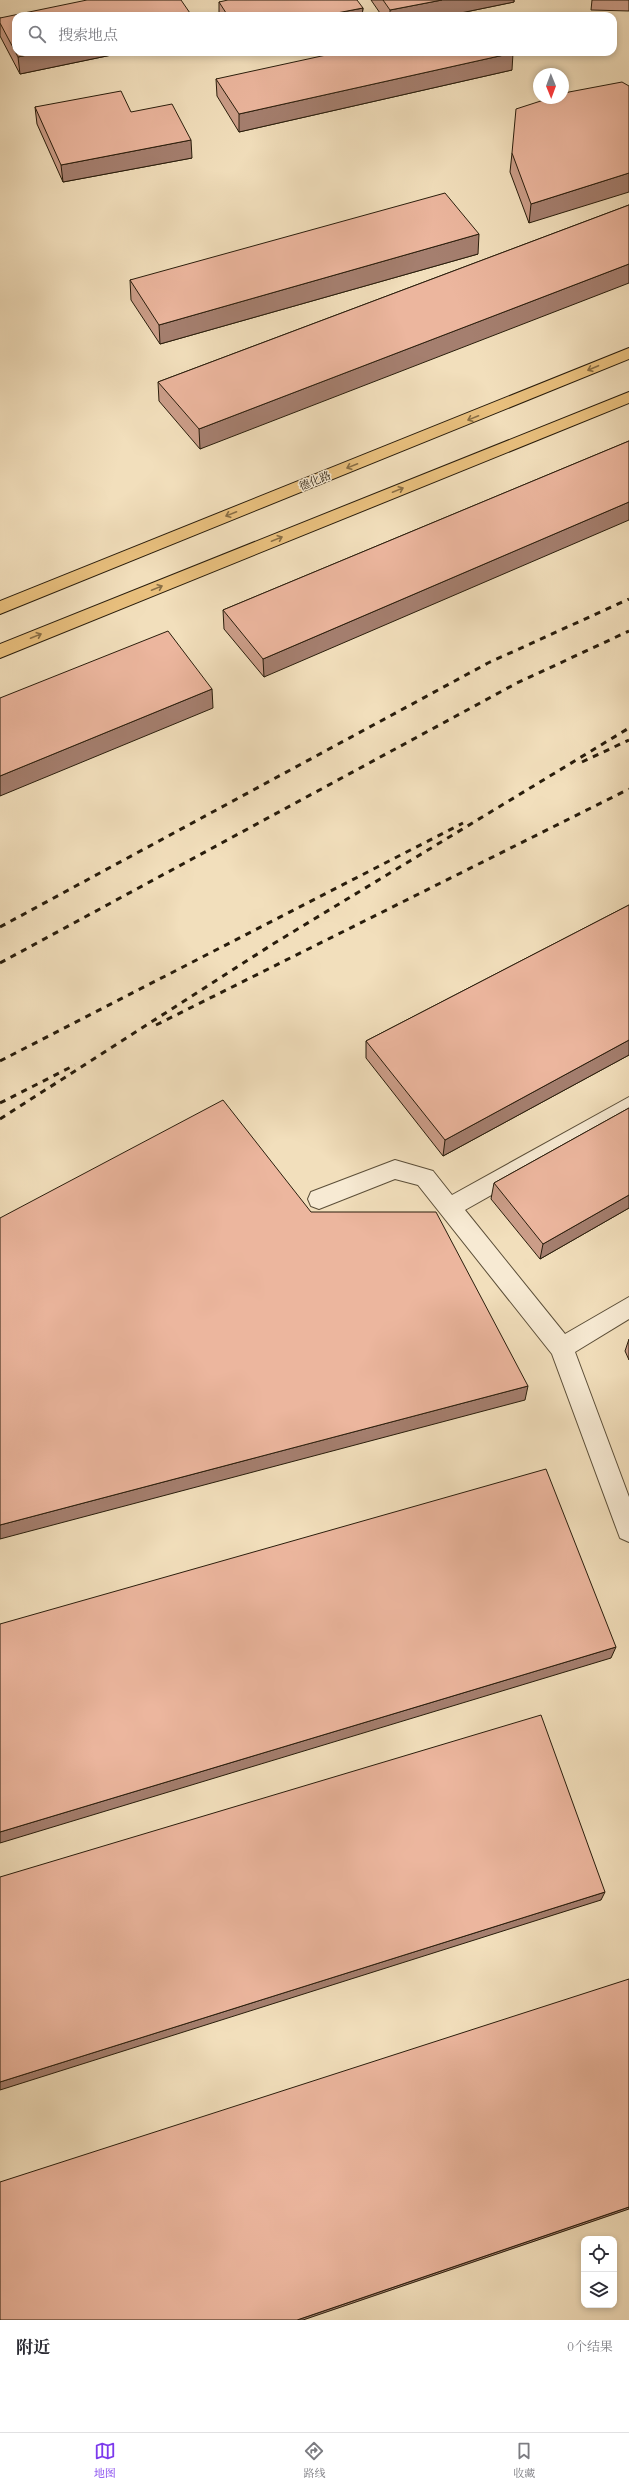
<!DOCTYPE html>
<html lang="zh">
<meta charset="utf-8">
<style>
body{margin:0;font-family:Cardo,"Noto Serif SC",serif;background:#f7f7f7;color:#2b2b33}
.controls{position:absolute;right:12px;bottom:12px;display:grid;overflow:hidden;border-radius:8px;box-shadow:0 2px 6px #0003}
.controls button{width:36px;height:36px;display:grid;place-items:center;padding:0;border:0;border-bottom:1px solid #e1e1e2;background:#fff;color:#2b2b33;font:20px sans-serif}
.compass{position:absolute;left:533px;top:68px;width:36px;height:36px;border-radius:50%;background:#fff;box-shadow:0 2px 6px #0003;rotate:179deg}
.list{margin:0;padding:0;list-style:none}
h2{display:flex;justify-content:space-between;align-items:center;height:52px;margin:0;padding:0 16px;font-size:17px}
h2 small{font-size:13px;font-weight:400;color:#7c7c81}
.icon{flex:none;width:22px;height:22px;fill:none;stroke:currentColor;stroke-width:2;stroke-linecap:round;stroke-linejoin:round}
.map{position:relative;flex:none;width:629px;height:2320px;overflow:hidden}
.search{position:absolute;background:#fff;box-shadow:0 2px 6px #0003;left:12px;right:12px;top:12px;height:44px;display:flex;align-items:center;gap:10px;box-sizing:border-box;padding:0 14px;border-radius:12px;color:#7c7c81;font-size:15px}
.sheet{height:112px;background:#fff}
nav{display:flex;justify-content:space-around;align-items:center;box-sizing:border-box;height:56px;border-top:1px solid #e1e1e2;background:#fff;font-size:11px;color:#7c7c81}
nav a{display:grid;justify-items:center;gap:2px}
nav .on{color:#7c3aed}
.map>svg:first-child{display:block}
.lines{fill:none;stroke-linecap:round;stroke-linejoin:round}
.minor-casing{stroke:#5b4e38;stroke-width:2}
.major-casing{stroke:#291d0c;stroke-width:2}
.minor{fill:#f7ead3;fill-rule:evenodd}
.major{fill:#e9c07e;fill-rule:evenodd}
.rail{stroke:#291d0c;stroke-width:3;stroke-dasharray:6 6;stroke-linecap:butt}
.wall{fill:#cb9d88;stroke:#291d0c}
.shaded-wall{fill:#a57f6f;stroke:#291d0c}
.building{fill:#ecb69e;stroke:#291d0c}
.oneway{stroke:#896e45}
.labels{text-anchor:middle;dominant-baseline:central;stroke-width:3;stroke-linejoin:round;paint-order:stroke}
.far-street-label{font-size:11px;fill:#291d0c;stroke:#f7ead3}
</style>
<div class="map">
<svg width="629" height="2320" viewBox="0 0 629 2320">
<rect width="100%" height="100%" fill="#f2dfbc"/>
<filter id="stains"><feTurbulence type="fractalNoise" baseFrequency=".005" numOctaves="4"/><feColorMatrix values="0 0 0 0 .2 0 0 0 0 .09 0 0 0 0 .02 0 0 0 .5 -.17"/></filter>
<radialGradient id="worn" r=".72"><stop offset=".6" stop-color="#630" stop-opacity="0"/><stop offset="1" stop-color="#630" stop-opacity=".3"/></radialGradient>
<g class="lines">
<g class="minor-casing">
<path id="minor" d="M629,1097V1117L465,1210L565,1334L629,1297V1319L575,1352L629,1497V1542L620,1538L617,1530L552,1354L418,1185L395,1179L319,1209L311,1206L308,1199L311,1192L395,1160L433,1171L452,1195Z"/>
</g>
<g class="major-casing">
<path id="major" d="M629,348V359L0,614V601Z
M629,392V403L0,658V644Z"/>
</g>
<use href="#minor" class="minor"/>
<use href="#major" class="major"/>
<path class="rail" d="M582,762L629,740
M0,927L488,663L629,599
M0,963L517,683L629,631
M156,1025L629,789
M0,1061L463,823
M0,1103L75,1065
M0,1119L273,944L629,728"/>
</g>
<path class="wall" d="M371,0H514V2L446,16H382Z
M592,0H629V11L591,10Z
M219,2L363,8L362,16H219Z
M0,18L126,52L20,74L0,36Z
M512,70L239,132L217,96L216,79Z
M569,92L529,223L510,172L512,153Z
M35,107L131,112L192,158L63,182L37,124Z
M629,205L200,449L159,401L158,382Z
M478,254L160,344L131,300L130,280Z
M629,441L264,677L224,629L223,610Z
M629,905V1055L443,1156L366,1058V1041Z
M629,1108V1208L540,1259L491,1199L494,1183Z
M629,1339V1360L625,1351Z"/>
<path class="shaded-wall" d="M442,0H514V2L446,16H390V10Z
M363,8L362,16H321Z
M41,52H126L20,74L18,57Z
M513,53L512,70L239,132V114Z
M191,140L192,158L63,182L61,165Z
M629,173V192L529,223L531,204Z
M479,234L478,254L160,344L159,325Z
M629,264V283L200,449L199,429Z
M629,502V520L264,677L263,659Z
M212,689L213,708L0,796V776Z
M629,1040V1055L443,1156L445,1140Z
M629,1195V1208L540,1259L543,1244Z
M528,1386L525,1400L0,1539V1525Z
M616,1647L611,1658L0,1843V1832Z
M605,1892L601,1900L0,2090V2082Z
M629,2207V2209L303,2320H297Z"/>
<path class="building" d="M87,0H181L192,16H16V52H41L18,57L0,23V18Z
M228,0H357L363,8L321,16H228L219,2Z
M383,0H442L390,10Z
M340,52H512L513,53L239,114L216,79Z
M622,82L629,86V173L531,204L512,153L516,109L550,98H563V94L569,92Z
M121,91L131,112L172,104L191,140L61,165L35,107Z
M445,193L479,234L159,325L130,280Z
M629,205V264L199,429L158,382Z
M629,441V502L263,659L223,610Z
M168,631L212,689L0,776V698Z
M629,905V1040L445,1140L366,1041Z
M223,1100L311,1212H436L528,1386L0,1525V1218Z
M629,1108V1195L543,1244L494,1183Z
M546,1469L616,1647L0,1832V1624Z
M541,1715L605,1892L0,2082V1877Z
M629,1979V2207L297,2320H0V2182Z"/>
<defs><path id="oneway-shaft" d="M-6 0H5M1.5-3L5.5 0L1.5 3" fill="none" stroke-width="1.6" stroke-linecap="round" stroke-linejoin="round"/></defs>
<g class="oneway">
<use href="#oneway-shaft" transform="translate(593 368) rotate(157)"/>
<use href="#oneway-shaft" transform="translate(473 418) rotate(158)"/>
<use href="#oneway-shaft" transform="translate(352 466) rotate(158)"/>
<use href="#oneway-shaft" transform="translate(398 490) rotate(-22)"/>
<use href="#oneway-shaft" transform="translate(231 514) rotate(158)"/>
<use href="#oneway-shaft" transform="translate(277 539) rotate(-22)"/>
<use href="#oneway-shaft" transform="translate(157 588) rotate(-22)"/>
<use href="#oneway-shaft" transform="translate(36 636) rotate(-22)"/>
</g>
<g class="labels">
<g class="far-street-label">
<text transform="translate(315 481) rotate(-22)">德化路</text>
</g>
</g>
<rect width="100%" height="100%" filter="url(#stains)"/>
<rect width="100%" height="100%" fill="url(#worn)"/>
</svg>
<div class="controls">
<button><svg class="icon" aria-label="locate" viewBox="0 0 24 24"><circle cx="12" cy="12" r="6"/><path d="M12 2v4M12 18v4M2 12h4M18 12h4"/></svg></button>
<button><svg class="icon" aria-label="layers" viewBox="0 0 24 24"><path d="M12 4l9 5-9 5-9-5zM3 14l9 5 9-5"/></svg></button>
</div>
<svg class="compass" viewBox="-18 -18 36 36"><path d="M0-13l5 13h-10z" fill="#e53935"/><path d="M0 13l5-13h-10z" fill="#7c7c81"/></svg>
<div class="search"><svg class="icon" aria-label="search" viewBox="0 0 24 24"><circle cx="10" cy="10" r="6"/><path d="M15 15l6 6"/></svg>搜索地点</div>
</div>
<section class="sheet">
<h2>附近<small>0个结果</small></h2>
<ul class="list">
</ul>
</section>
<nav>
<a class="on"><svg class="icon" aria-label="map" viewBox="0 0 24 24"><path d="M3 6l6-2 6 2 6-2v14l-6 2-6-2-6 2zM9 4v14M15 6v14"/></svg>地图</a>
<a><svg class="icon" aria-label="directions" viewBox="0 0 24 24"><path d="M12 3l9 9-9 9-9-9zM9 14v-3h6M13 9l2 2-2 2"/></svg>路线</a>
<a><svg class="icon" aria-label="saved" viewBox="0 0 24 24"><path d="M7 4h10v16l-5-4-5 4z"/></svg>收藏</a>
</nav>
